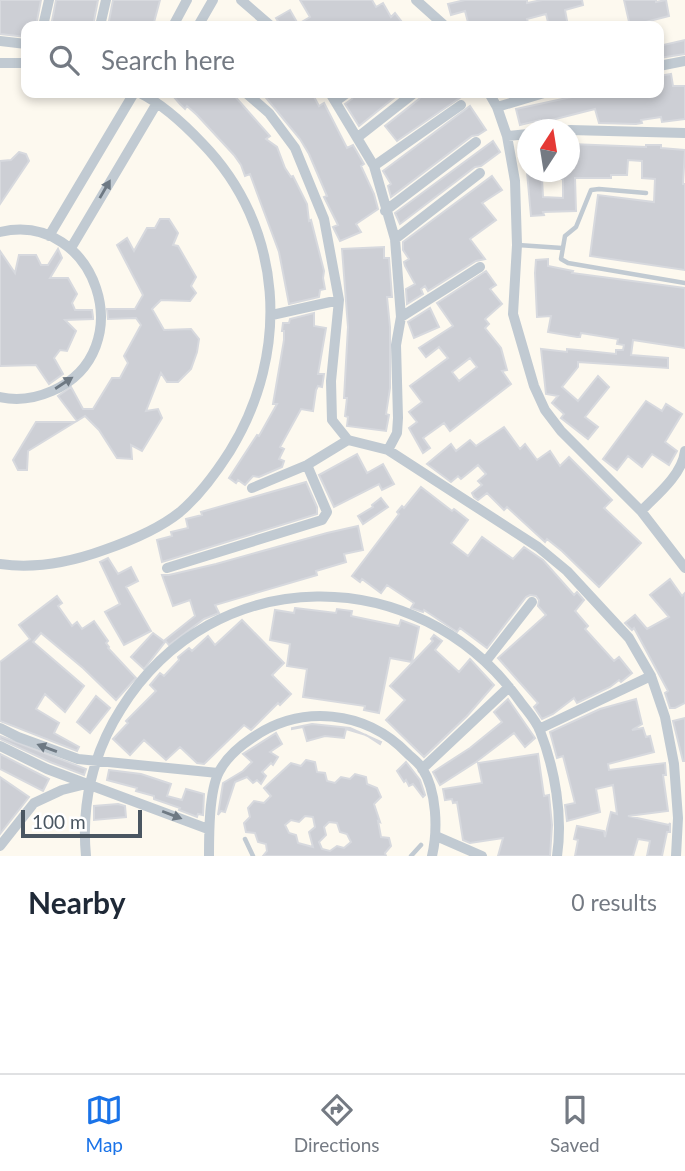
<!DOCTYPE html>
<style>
body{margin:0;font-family:Lato,sans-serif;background:#f6f6f7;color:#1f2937}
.compass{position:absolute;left:517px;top:119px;width:63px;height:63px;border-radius:50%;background:#fff;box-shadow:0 4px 10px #0003;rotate:12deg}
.scale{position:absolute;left:21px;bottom:18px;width:121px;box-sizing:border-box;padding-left:7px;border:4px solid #4a5661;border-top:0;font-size:19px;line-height:24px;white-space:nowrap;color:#4a5661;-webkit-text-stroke:5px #fff;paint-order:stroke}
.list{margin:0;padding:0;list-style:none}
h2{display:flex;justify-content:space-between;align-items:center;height:91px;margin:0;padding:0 28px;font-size:30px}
h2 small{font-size:23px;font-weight:400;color:#747a83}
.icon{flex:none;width:38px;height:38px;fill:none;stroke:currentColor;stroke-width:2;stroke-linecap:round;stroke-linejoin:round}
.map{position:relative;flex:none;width:685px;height:856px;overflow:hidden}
.search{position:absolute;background:#fff;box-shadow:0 4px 10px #0003;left:21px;right:21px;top:21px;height:77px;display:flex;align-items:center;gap:18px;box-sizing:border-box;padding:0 24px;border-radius:14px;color:#747a83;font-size:26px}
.sheet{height:217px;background:#fff}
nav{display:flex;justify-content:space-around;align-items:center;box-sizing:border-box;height:98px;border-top:2px solid #e0e1e3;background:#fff;font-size:19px;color:#747a83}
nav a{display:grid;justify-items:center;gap:4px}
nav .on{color:#1a73e8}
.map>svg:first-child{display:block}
.commercial{fill:#fdf9ef;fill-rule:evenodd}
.building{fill:#cdcfd5;stroke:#d7d9de;stroke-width:2;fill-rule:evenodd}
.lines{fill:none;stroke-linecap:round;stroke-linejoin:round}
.service{stroke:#c1cad2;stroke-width:4.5}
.minor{stroke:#c1cad2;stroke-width:10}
.oneway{fill:#6e7983}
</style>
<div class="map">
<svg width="685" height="856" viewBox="0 0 685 856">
<rect width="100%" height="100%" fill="#f5f3f3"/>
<path class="commercial" d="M0,0H685V856H0ZM26,26H659V93H26ZM528,130H570V172H528Z"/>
<path class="building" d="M0,0H41L36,26H26V37L0,34Z
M56,0H98L93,26H51Z
M113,0H160L153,26H108Z
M300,0H372L376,7L383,3L391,17L395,13L405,26H281L276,18L290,10L298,24L310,17Z
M465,0H527V3L542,0H582L583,5L565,10L568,26H549L546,14L527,19L529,26H469L465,11L451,15L448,4Z
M624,0H656V2L666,0L669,16L630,26Z
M685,40V54L659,58V46Z
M671,74L673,86H685V119L662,122L661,117L641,120L642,123L636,124L599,123L595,109L540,123V120L520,125L516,109L590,93H659V76Z
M177,93H232L270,136L266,139L277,147L285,168L291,177L293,176L307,204L309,221L311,220L324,271L323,278L325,289L320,290L319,297L289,304L279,252L250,174L245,176L241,165L234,155L197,115L187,106L185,109L180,104L173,96Z
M262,93H312L319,106L324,103L347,148L353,145L364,164L361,166L374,194L378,209L356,224L361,232L340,241L333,227L338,225L324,197L327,196L309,154L300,139Z
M354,93H400L359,126L345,104L352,99Z
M423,93H441L443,95L446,93H467L397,141L385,126L419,99Z
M470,106L486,130L478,135L472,136L391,197L388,186L391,184L383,171Z
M493,141L500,152L481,166L475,167L400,224L395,213Z
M570,144L646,147V145H661V148L685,150L683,184H685V270L590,256L598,195L654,202L655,179L642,178V161L628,160L627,175H611V178H575L576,211L543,212L544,215L531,216L527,172H570ZM542,178L563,179V198L543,197Z
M19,152L26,154L29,161L0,204V161L11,160Z
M492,176L502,190L482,203L496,220L470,239L485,259L476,261L428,291L425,286L421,289L423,294L407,304L406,289L415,284L405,266L404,262L409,259L403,250V242Z
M160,219H169L178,233L173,245L178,246L196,277L191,286L196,293L190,301L161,300L152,309L164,330L191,329L199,339L197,352L191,369L178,382H167L161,373L146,411L158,409L162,418L142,451L131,445L132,459L117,458L99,430L85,416L77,421L58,396L71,387L83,409H93L112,378H120L128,363L124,356L141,325L136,318L108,319L107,309H135L143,295L117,245L127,238L134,251L147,228H155Z
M384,247V258H389L392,297H387L390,327V388L386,414L389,415L386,431L347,426L348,417L345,416L347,398H344L348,327L342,249Z
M58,249L62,258L50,278H68L77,294L72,303L75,310H92L93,317V319L65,320L76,331L67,351L60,350L54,358L63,374L49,384L36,365L0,366V251L15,273L19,255H36L41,265H48Z
M548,259V266L573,271L572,273L685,288V348L633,340L631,355L668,358V368L578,362V367L562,387L578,401L598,376L609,387L585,417L598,427L588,439L561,418L564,414L552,403L558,396L546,394L541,349L567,352V349L578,350L616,354V350H623L624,345L617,344L618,339L581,333L580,337H577L548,332L551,316L537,317L535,273L536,260Z
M486,271L496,285L490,289L502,304L485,319L489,324L485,328L501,348L507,370L502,371L511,384L450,431L444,423L423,438L430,448L423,453L409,428L417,422L409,412L422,402L410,386L448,358L439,347L426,357L419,348L453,326L437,303ZM470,358L477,367L459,381L452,372Z
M430,308L439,327L414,338L408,322Z
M314,313V326L326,328L318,374H324L322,387L318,386L316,390L313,411L301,409L280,447L284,449L279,459L284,461L282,467L259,477L253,476L245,485L238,480L236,483L229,478L257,435L259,436L277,404H273L284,340V331H282L283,323H289L290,319Z
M646,401L662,411L666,404L682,414L665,442L677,451L669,465L652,454L642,467L628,456L617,470L603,459Z
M36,422H75L28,451L27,470H18L13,460Z
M504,427L520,449L525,444L537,460L550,451L560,466L569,457L612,500L604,508L641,543L599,587L562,551L547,539L545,542L507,507L504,510L487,493L478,500L474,497L472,493L482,485L478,481L486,474L478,465L461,479L458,476L451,482L427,464L451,444L456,451L470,440L476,446Z
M357,454L367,473L383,464L394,484L382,490L379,484L334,507L319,475Z
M306,482L317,507V514L162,562L157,540L172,536L171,532L188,528L186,519L202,515L201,512Z
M421,487L452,511L454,509L468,520L451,543L468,556L482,537L513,559L524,547L543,560L574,595L577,592L584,600L575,611L588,626L585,629L614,661L619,657L632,673L621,682L619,680L610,687L577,703L574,698L553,714L542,719L534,707L538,703L498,658L546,615L538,606L539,600L536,596L530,595L526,597L487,648L460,628L457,632L424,610L423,612L411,608L414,603L387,585L381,593L362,579L360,582L352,576L399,514L397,512L402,506L404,508Z
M381,498L388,507L363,524L358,516L373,507L372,505Z
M358,526L363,550L344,554L346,562L316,571L317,575L215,605L219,613L204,619L169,645L165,640L195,616L190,600L173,606L162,575H169L216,564L327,533Z
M108,558L118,574L131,567L138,581L126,587L151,631L124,645L105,612L120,604L100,562Z
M670,579L682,596L685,593V703L675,708H670L665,693L668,691L634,628L632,630L625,623L635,615L647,629L669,617L650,595Z
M57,596L62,603L58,606L72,626L77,622L82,629L94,621L108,641L106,643L109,647L108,648L136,678L116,700L83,668L41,633L33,642L84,686L65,712L45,694L36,709L59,723L54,733L79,747L77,751L0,721V662L30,639L19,625Z
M295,608L336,613L337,609L352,611L351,616L399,626L401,620L419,627L412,662L390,658L379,713L364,710L365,706L303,697L307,669L287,666L290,644L270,640L275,610L294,613Z
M242,620L284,663L272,675L291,694L280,705L278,703L251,730L244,725L204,764L197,763L180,747L166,760L144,740L130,755L113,739L128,723L126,721L156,691L150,685L160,673L164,676L179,660L178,657L189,648L192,651L208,636L215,645Z
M153,633L165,642L144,669L131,657Z
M434,635L442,641L435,650L459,672L470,659L494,685L467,716L424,757L386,720L405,700L390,686L433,641L431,639Z
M96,696L110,708L90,733L77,722Z
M508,699L535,738L525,747L514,733L476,762L440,785L433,772L470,748L502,722L494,712Z
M636,699L642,724L632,730L643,728L646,737L650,736L654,752L608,764L609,770L665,763L666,775H663L668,811L628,816L669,825L670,823V832H667L662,856H647L650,841L638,839L633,856H575L578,840L574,839L577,826L604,831L605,837L611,812L617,814L613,785L596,789L600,812L567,821L565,805L575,803L563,756L557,758L550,732L600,709Z
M685,718V761H683L673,721Z
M312,724L350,728L381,742L380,744L366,735L346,729L344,738L325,736L307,741L303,727L292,729V728Z
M276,733L282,744L270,752L278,757L273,765L271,763L262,772L266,776L261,784L257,780L253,783L247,777L235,782L225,812L221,811L218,815L223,783L243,771L252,762L243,754Z
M0,736L86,769L84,775L50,762L0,739Z
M0,754L49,779L43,791L0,769Z
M538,754L544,796L549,795L552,825L550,856H498L503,838L470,843L463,840L457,802L453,803L452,799L445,800L443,789L482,783L478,763Z
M306,760L315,762L317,772L325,773L327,781L335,783L341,777L350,779L355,774L366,777L367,784L377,788L381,797L374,804L380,822L378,821L381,837L389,838L391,846L385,853L386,856H263L267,851L266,844L258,842L255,833L246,832L244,823L250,817L248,808L254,801L264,803L271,796L264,788L291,763L301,766ZM305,816L313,817L315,827L309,832L313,847L298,843L296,835L289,833L285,825L291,820L299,822ZM329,822L337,823L340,832L347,834L351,842L344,848L337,846L330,851L322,849L319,842L326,835L324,827Z
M406,762L420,780L425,795L423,797L413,784L409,786L406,780L404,782L397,771Z
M109,770L141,774L171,784L167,796L182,800L186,789L204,794L203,815L198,814L197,817L179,810L180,808L154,799V796L136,791L137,788L107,780Z
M0,777L29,797L0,834Z
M118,804L125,806L126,817L94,820V806Z"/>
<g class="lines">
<path class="service" d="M646,193L599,189L591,190L576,227L565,236L561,259L568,263L685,283
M518,245L562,248
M245,839L253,856
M411,856L421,845"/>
<path class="minor" d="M241,0L271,26
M416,0L445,26
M43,26L49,0
M100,26L106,0
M173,26L187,0
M198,26L213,0
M0,41L26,44
M0,63H26
M659,66L685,61
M246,93L269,113L295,148L324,219L339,300L331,381L332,420L348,440L388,450L538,547L567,571L629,638L651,676L665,717L674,764L678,818L676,856
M330,93L374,166L395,239L401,317L396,345L398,418L397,433L388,450
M489,93L497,107L507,136L515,181L517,245L513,314L534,386L545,410L561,431L641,511L685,568
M336,101L347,93
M497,107L544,93
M570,130L685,133
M507,136L528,134
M358,137L414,93
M374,166L461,105
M385,211L476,142
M0,232C96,210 143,351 52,391C36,398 17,401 0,397
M49,236L134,93
M395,239L480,173
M71,248L157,103
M272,315L339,300
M401,317L480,267
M252,488L307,465L348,440
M641,511C657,495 682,475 685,451
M0,564C35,569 71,562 104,550C130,541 159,529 180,512C200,495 216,473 230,451C291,352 284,227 202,143C184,124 164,105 140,93
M167,568L322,520L327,512L307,465
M486,661L532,602
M0,728L18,737L78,759L218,773
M539,729L651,676
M0,746L47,769L208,829
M422,769L509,687
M436,836L482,856
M0,846L34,803L62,790L86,784
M86,856C81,804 93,753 121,709C214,560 418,561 519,700C526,710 536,720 540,731C555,769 563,816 557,856
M209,856C209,834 209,791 219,772C226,758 240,746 252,738C301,704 365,710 407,753C412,758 418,762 422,768C437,791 438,830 432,856"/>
</g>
<defs><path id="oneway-solid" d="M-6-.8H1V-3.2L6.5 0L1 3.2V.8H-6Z" transform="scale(1.75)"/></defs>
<g class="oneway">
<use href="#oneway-solid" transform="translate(105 189) rotate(-60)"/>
<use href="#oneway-solid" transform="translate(64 383) rotate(-33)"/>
<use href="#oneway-solid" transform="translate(47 748) rotate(-160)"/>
<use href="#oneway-solid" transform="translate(172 815) rotate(21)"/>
</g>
</svg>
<svg class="compass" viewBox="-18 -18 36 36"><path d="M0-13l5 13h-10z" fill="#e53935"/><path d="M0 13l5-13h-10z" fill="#747a83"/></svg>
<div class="scale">100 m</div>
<div class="search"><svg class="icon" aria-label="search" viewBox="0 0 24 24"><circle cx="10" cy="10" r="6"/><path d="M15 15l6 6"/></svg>Search here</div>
</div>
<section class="sheet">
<h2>Nearby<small>0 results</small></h2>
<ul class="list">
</ul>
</section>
<nav>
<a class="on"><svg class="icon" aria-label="map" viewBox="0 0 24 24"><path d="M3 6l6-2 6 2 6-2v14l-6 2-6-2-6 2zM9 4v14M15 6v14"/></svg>Map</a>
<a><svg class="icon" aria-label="directions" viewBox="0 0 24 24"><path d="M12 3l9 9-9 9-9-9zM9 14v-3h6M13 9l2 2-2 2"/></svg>Directions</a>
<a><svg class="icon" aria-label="saved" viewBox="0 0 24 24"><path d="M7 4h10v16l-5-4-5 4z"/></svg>Saved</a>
</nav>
